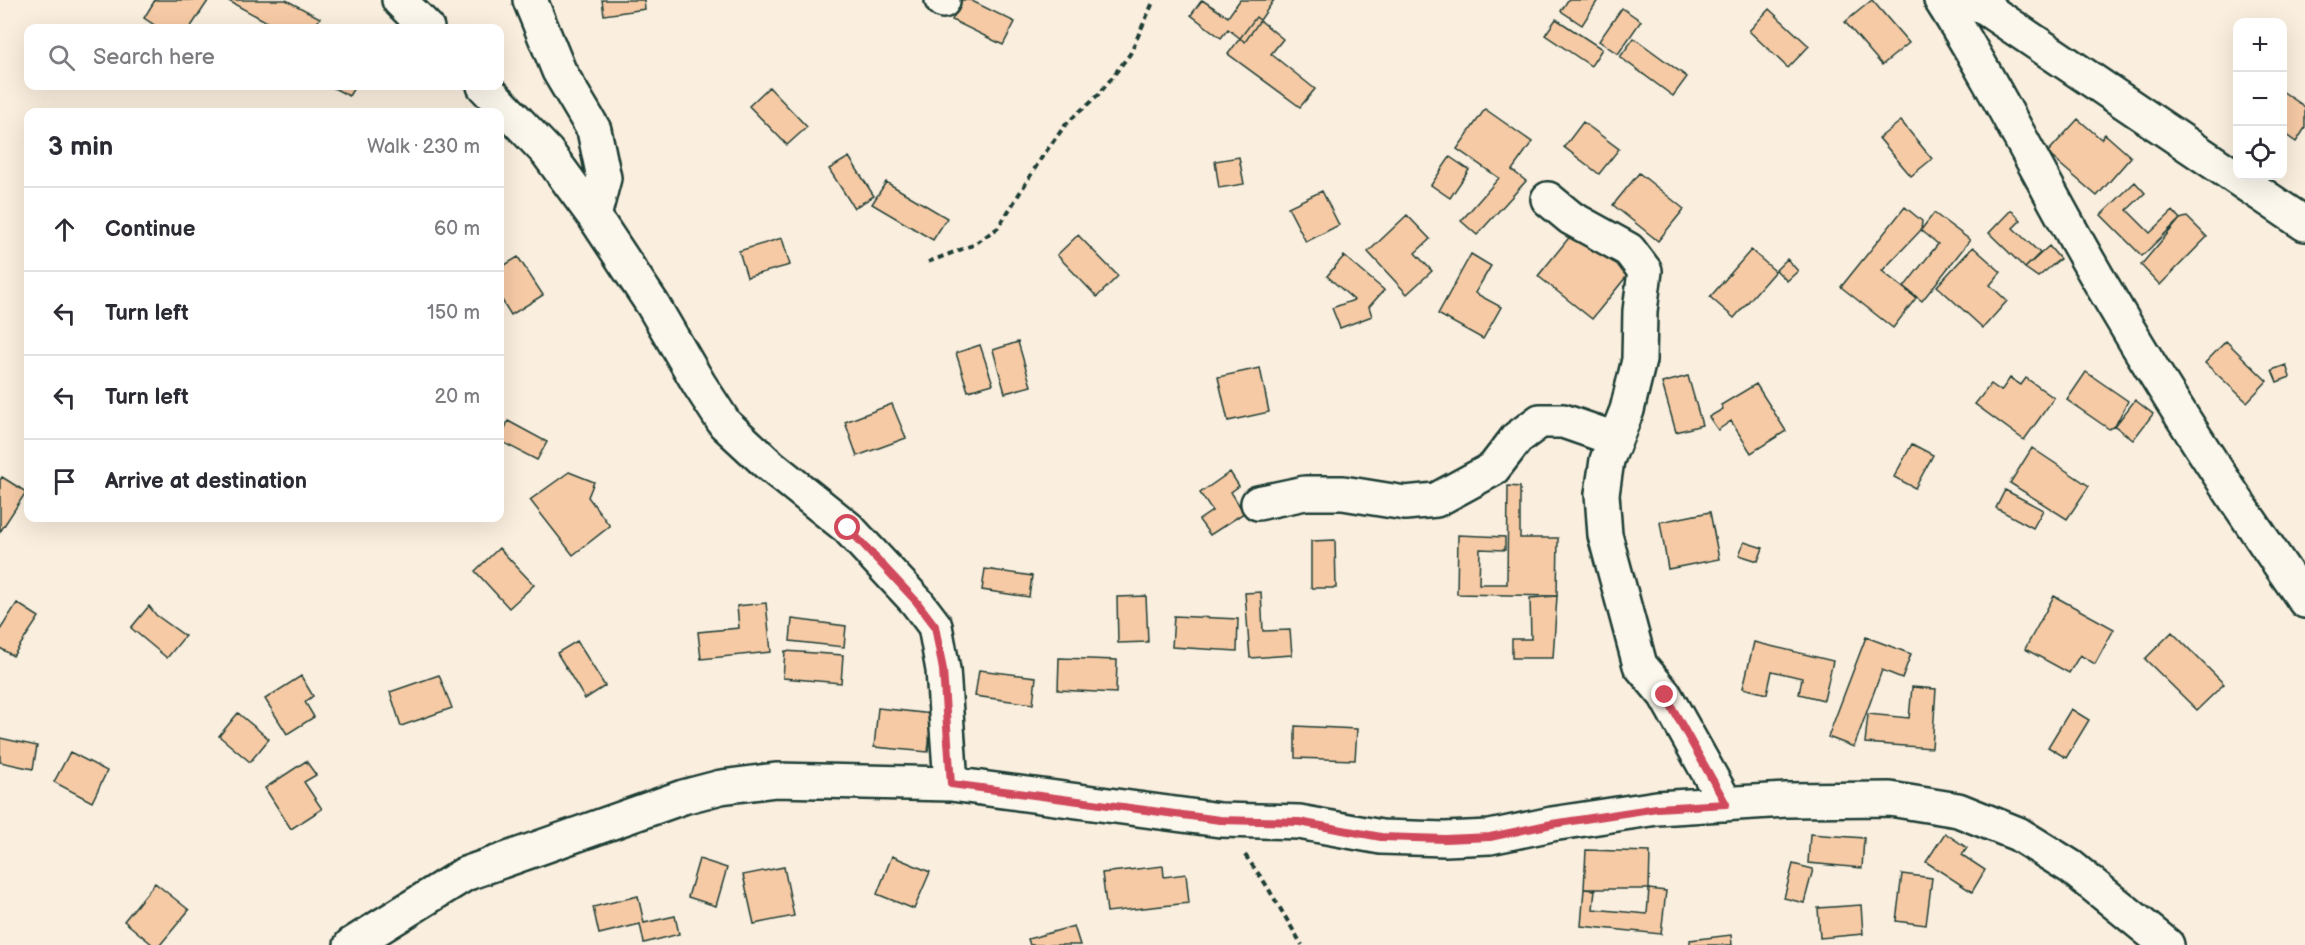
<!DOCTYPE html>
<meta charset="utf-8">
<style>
body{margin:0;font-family:"Balsamiq Sans",sans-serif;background:#f2f2f3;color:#2b2b33}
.controls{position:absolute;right:18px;top:18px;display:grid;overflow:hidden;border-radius:12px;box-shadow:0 6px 24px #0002}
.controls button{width:54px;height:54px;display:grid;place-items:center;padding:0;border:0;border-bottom:2px solid #e1e1e2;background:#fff;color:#2b2b33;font:30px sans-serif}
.stop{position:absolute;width:18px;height:18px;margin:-14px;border:4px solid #d1495b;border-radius:50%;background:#fff}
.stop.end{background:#d1495b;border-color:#fff;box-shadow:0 2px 6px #0008}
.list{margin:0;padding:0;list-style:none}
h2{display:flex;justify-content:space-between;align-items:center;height:78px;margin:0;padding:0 24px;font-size:26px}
h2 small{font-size:20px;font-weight:400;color:#7c7c81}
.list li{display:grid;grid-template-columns:39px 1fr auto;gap:18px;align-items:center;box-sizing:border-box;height:84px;padding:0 24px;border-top:2px solid #e1e1e2}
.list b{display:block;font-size:22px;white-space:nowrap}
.list em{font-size:20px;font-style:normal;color:#7c7c81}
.icon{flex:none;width:33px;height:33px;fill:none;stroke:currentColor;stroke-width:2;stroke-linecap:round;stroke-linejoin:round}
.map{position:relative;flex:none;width:2305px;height:945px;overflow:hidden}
.search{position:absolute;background:#fff;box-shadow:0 6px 24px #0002;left:24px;top:24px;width:480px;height:66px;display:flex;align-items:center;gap:15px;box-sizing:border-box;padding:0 21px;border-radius:12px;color:#7c7c81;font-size:22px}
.panel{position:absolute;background:#fff;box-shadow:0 6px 24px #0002;left:24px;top:108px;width:480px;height:414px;border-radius:12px}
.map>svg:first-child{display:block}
.building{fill:#f6caa5;stroke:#1f3d34;stroke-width:1.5}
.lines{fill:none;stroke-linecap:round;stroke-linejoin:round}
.minor-casing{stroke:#1f3d34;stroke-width:38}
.path{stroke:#1f3d34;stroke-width:4;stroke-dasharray:6 4.5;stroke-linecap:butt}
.minor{stroke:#fbf7ec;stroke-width:33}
.route{stroke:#d1495b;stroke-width:8}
</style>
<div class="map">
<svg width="2305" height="945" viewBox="0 0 2305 945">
<rect width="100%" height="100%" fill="#faeede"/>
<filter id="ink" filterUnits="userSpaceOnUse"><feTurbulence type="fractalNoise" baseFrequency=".0167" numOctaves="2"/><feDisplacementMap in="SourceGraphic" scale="12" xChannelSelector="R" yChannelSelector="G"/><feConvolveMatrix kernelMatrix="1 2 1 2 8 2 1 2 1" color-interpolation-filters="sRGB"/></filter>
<g filter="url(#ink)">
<path class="building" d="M155,0H207L208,1L190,28H159L144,18Z
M227,0H286L320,18L314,28H278Z
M602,0H644L645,9L604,15Z
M962,0H970L1015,22L1003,45L952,20Z
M1202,0L1228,17L1240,0H1274L1245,42L1228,29L1221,38L1191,15Z
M1568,0H1598L1582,25L1561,11Z
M1872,0L1909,43L1882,65L1845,22Z
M1622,8L1641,21L1618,54L1599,41Z
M1769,9L1809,46L1788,68L1749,31Z
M1256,17L1283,39L1271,54L1315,89L1300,107L1228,54Z
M1556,19L1602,49L1591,66L1545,35Z
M1634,38L1687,77L1673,96L1620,57Z
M330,86H355L349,96Z
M769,87L807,127L787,145L749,106Z
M2282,91L2305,107V128L2296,142L2282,132Z
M1485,109L1532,142L1512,170L1526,181L1477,235L1461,221L1499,178L1457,149Z
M2078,119L2101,139L2105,134L2131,157L2097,196L2047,153Z
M1901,121L1932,159L1911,176L1879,138Z
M1583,122L1619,149L1599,174L1564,147Z
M849,157L874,196L854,208L829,169Z
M1239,157L1244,184L1219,188L1215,161Z
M1450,157L1469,170L1450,198L1431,185Z
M1639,173L1684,209L1658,241L1613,205Z
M886,182L947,218L933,240L872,204Z
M2135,182L2145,193L2127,210L2150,233L2173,211L2180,219L2142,256L2101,215Z
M1322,191L1339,225L1306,242L1288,207Z
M1905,207L1922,221L1921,230L1882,271L1916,298L1893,328L1841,287Z
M2011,210L2021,220L2013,228L2040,253L2025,268L1989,233Z
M1934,213L1970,240L1922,301L1904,287L1938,244L1921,230Z
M1407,215L1430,239L1415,253L1432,271L1407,294L1368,252Z
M2187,217L2207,237L2160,285L2141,265L2180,219Z
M1576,229L1630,272L1592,319L1538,276Z
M1078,235L1118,276L1097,297L1057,255Z
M782,238L790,265L747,277L739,251Z
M2049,246L2060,259L2038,277L2025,268Z
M1973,247L2001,272L1990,285L2007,301L1983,328L1937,286Z
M1751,250L1775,271L1734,318L1710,297Z
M1471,254L1491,266L1475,293L1501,307L1483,339L1438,314Z
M1344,256L1384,290L1369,307L1372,316L1340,328L1332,308L1354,300L1327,276Z
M518,257L543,295L511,315L500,297V268Z
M1787,259L1798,271L1787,281L1776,270Z
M2226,341L2267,381L2247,402L2205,363Z
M1018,342L1031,386L1005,393L993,350Z
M980,345L993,384L968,391L956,353Z
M2286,365L2290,377L2277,382L2272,370Z
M1260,368L1269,412L1228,421L1218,377Z
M2086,372L2128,401L2115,426L2109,429L2067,400Z
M1688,376L1702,425L1676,432L1662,383Z
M2010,378L2021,385L2026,378L2054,398L2024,440L1975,404L1991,384L2001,391Z
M1756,384L1786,431L1751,453L1731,421L1718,430L1709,417L1723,409L1721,405Z
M2135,400L2153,414L2133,440L2115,426Z
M892,404L906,438L857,456L845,422Z
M508,421L547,442L537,460L500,441Z
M1912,444L1933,455L1915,488L1894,477Z
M2032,448L2089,486L2067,519L2010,483Z
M569,472L594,482L588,497L610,526L573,555L530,500Z
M1230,472L1239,486L1231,492L1244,513L1210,535L1199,520L1212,511L1200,493Z
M2,477L26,492L0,532V480Z
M1508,486L1520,487V538H1558L1557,596L1457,594L1458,535L1505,537V550L1480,549L1479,584H1507Z
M2005,490L2043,510L2033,528L1996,508Z
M1710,512L1719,559L1668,569L1660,522Z
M1335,540L1336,588H1311V541Z
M1744,542L1763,548L1758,561L1739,555Z
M499,548L534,585L509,608L475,571Z
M985,569L1032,576L1029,597L982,590Z
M1261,592L1263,631L1290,630L1292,655L1250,658L1245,593Z
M1146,596L1148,642L1118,643L1117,597Z
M1557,596L1553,658H1512V639H1531L1530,598Z
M2054,596L2114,629L2095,664L2080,655L2069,673L2025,649Z
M17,603L39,617L13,656L0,648V630Z
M766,603L771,652L701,659L698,632L739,628L737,606Z
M149,606L156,615L185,636L167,658L131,628Z
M1174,616L1238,619L1237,651L1172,647Z
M792,619L846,626L844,647L790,641Z
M2172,632L2224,684L2197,710L2145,659Z
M1866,637L1911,654L1902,678L1882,670L1854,747L1828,737Z
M577,641L605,686L585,699L557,653Z
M1754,642L1833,661L1824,700L1799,694L1802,678L1772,671L1767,694L1743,688Z
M785,651L843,655L841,683L783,678Z
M1059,658L1117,660L1116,693L1058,690Z
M979,670L1036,677L1033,704L975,696Z
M439,675L452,708L401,726L390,692Z
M301,676L313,696L305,702L314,717L287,734L265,699Z
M1912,687L1936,689L1932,748L1865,743L1868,714L1909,718Z
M878,708L932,714L928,752L874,747Z
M2071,709L2089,720L2066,758L2048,747Z
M238,713L269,739L250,762L219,736Z
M1295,726L1357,729L1355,760L1295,758Z
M0,738L37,746L33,769L0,762Z
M70,752L107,771L92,802L54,782Z
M306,761L316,775L304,782L322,809L291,829L265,788Z
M1945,833L1967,848L1962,855L1985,870L1972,892L1926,862Z
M1810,834L1864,838L1862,868L1808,863Z
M1586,850L1650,852L1649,889H1584Z
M892,856L930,872L914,909L877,894Z
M699,859L727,868L716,906L688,897Z
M1793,864L1813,869L1804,903L1784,898Z
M1163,866L1164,877L1186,874L1189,903L1107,912L1102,873Z
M784,867L794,916L754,924L743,875Z
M1902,874L1932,878L1926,925L1896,921Z
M155,883L189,910L160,945H153L124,921Z
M1584,889L1595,890L1593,909L1647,914L1649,889L1666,891L1661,934L1581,926Z
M638,896L644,923L675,916L679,934L644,943L640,924L599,934L593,907Z
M1861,905L1863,934L1820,938L1818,908Z
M1074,926L1080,945H1030L1028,939Z
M1731,935L1732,945H1690V940Z"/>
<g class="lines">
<g class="minor-casing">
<path id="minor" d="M399,0L427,28
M530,0L559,71L594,130L604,178L594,216
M942,0L943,1
M1941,0C2001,95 2049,196 2106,292C2168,398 2235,501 2305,601
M1973,0L2305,224
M484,86L547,152L594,216L653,305L699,384L725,424L767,463L848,528L916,601L935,626L943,670L951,784
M1548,199L1571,218L1629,250L1645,271L1640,311L1639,360L1627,410L1607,460L1602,494L1605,535L1640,665L1665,695L1726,804
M1258,503L1305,493H1343L1405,503L1436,500L1493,469L1517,438L1540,421H1563L1615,439
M351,945L465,874L683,797L721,787L776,780L951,784L1220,820L1299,822L1381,837L1445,839L1490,837L1552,824L1657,808L1786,800L1890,799L1958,810L2018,834L2071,867L2167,945"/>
</g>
<path class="path" d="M928,262L973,245L998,228L1042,157L1066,124L1100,93L1130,54L1154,0
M1245,855L1265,883L1302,945"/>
<use href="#minor" class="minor"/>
</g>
</g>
<g class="lines" filter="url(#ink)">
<path class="route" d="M848,528L916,601L935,626L943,670L951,784L1220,820L1299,822L1381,837L1445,839L1490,837L1552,824L1657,808L1726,804L1665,695"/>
</g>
</svg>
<div class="controls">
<button>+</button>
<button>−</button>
<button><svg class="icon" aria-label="locate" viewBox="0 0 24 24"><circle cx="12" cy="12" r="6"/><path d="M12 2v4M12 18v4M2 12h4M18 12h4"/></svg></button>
</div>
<div class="stop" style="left:848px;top:528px"></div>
<div class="stop end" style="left:1665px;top:695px"></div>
<div class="search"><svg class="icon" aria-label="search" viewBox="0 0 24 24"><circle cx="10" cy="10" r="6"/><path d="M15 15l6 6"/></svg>Search here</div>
<section class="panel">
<h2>3 min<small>Walk · 230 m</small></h2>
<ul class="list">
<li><svg class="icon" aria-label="ahead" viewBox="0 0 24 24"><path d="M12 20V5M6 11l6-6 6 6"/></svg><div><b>Continue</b></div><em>60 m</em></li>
<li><svg class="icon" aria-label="left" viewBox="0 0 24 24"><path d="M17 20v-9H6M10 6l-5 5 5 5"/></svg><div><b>Turn left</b></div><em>150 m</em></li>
<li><svg class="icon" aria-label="left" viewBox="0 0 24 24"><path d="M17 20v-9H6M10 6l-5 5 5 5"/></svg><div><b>Turn left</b></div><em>20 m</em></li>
<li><svg class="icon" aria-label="arrive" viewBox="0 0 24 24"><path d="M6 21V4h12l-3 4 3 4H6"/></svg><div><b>Arrive at destination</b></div></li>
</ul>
</section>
</div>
